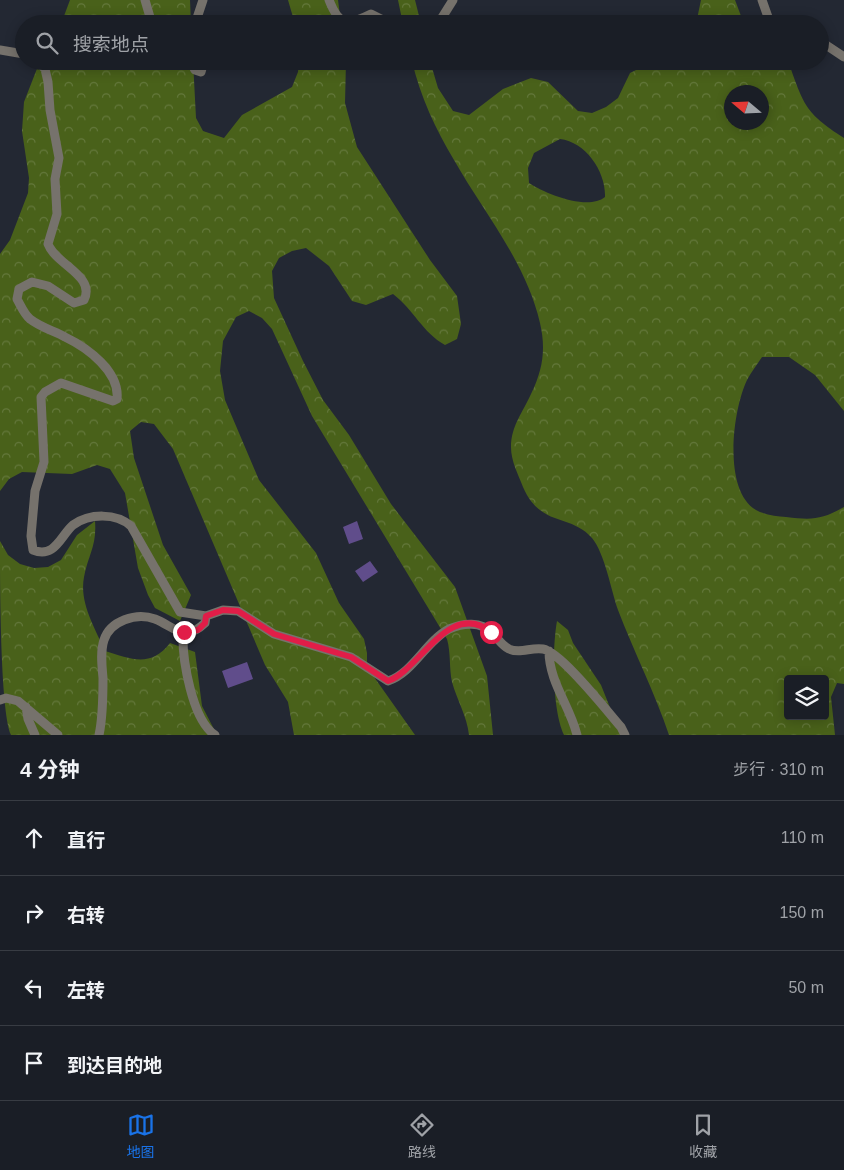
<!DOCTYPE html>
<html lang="zh">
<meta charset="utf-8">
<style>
body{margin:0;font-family:Helvetica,"Noto Sans SC",sans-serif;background:#23272e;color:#f1f3f6}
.controls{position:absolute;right:15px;bottom:15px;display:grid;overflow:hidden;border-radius:5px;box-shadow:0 2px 12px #0003}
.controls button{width:45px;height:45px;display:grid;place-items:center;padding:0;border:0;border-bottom:1px solid #383c43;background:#1a1e26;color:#f1f3f6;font:25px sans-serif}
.compass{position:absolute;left:724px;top:85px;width:45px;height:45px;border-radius:50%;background:#1a1e26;box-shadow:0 2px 12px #0003;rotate:289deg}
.stop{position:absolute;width:15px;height:15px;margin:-11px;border:4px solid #e11d48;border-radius:50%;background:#fff}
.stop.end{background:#e11d48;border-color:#fff;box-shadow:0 1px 5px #0008}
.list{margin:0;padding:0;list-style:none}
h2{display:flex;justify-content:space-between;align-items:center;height:65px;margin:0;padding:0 20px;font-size:21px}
h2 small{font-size:16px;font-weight:400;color:#9fa2a7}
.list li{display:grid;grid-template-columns:32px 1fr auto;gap:15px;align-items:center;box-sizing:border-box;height:75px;padding:0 20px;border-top:1px solid #383c43}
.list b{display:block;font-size:19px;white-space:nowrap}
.list em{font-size:16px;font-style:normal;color:#9fa2a7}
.icon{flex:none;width:28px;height:28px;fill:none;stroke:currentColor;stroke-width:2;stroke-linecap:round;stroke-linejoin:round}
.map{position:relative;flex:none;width:844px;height:735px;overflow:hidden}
.search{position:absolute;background:#1a1e26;box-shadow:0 2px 12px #0003;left:15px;right:15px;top:15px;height:55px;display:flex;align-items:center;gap:12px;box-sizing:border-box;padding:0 18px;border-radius:28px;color:#9fa2a7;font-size:19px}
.sheet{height:365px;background:#1a1e26}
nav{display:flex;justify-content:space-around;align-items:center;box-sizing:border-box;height:70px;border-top:1px solid #383c43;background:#1a1e26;font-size:14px;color:#9fa2a7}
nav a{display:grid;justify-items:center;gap:2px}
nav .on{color:#1a73e8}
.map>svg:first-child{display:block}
.forest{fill:url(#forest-crowns);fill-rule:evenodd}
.building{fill:#604d8b}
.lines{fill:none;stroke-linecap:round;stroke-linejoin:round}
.minor{stroke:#76726c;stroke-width:9}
.route{stroke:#e11d48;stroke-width:6}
</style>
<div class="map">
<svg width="844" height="735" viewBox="0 0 844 735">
<defs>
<pattern id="forest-crowns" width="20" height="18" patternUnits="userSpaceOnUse" patternTransform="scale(1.25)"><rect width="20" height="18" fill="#49611a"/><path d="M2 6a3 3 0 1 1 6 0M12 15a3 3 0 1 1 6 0" fill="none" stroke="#64783c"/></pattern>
</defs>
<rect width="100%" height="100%" fill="#232833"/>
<path class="forest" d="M70,0H190L191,24H61Z
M288,0H338L341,24H295Z
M398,0H415L421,24H403Z
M701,0H735L744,24H696Z
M40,61H193L196,118L203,131L224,138L242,115L292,87L298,72L299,61H346L345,103L357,147L430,260L457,296L461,324L457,339L445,345C423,333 413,309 393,294L366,305L352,301L329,266L306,248L292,251L279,258L272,271L274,298L303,361L323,400L349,435L391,504L455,587L487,676L493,735H469C467,716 457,700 452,682C449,668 451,653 447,639L312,416L272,329L262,318L249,311L236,317L223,341L220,371L225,400L259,480L316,553L339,603L364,639L367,653V667L415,735H294L288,702L265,665L173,449L154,424L141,422L130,431L134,458L163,545L191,595L180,621L155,608L148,595L138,568L125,493L110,469L97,465L72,474L22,472L9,479L0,491V254L10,240L28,193L29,178L22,131L24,102Z
M412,61H430L438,88L453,111L469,115L503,89L531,78L548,82L578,111L592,113L606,107L618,98L630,73L644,66L674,69L685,61H788C804,105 804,112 844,138V411L815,375L789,357H762C757,365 751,372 747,380C733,409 722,490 756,510C765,515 776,516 786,517C812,520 821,520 844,507V684L837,683L831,697L835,735H669C655,693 634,652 618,610C611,590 605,554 592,538C570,513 541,528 523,487C518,474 511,461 511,447C511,426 523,412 531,394C543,369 546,349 540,323C526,262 484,213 454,160C436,130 420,96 412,61ZM732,92H762V122H732ZM560,139C586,142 606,172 605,197C588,211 546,194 529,183L528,168L534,153ZM788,679H825V716H788Z
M95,521C97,546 88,555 84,577C79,603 95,628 105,651C131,659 151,668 170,643L195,652L202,706L217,735H11C0,710 0,578 0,541L8,555L20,564L34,568L48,567L61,560L77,535Z
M557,621L568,630L573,643L601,685L621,735H564C552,710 552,648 557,621Z"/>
<path class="building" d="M357,521L363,539L349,544L343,527Z
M370,561L378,572L363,582L355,571Z
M247,662L253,679L228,688L222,671Z"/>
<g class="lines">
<path class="minor" d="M145,0L152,24
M329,0C339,26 347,26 371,14L391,24
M762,0L768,17L778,24
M195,24L203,0
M438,24L453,0
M820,41L844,57
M0,50L24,54
M38,61L45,69L48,82L50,110L59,158L55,179L57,214L48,244C56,265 96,276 84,300L74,303L48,286L32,282L19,289L17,299C21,306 24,314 30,319C40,327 54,331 65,337C88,348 120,372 117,399L113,401L61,383L45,392L41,397L44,462L35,491L31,536L33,550C55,559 61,535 73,525C90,513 116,513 131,526L180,612L206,616L223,610L238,611L274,634L351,657L388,681C413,673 426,641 449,629C463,623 481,621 492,633C498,638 501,645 509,649C520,654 531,647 543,649C561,652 607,711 621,727L625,735
M190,61L195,70L201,72L204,61
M183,632C182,659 192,720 215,735
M549,651C549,682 570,706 577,735
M0,700L6,698L18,701L58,735
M26,707L28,719L35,735
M99,735C103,717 103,697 103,678C102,666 100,652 104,640C110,621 136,612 155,619C175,627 184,643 205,623L206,616"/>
</g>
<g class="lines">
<path class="route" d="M184,632L198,630L205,623L206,616L223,610L238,611L274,634L351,657L388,681C420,670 449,599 491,632"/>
</g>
</svg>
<div class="controls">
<button><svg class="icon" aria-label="layers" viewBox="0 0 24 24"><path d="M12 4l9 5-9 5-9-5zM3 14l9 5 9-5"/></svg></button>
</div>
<svg class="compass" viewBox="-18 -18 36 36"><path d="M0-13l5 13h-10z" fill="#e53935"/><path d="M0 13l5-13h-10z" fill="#9fa2a7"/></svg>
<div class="stop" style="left:491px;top:632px"></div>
<div class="stop end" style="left:184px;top:632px"></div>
<div class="search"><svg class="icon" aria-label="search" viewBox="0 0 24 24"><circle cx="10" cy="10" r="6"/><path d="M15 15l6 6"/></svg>搜索地点</div>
</div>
<section class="sheet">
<h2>4 分钟<small>步行 · 310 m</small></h2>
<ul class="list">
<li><svg class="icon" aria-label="ahead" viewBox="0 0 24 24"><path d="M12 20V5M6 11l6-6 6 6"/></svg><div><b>直行</b></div><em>110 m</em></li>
<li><svg class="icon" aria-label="right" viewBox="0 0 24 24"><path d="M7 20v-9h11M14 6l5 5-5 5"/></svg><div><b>右转</b></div><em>150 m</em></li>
<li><svg class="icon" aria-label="left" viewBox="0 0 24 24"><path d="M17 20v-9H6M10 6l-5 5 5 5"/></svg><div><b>左转</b></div><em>50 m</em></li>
<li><svg class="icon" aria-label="arrive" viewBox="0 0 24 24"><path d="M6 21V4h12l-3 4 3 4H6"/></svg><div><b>到达目的地</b></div></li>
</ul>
</section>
<nav>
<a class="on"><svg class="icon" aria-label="map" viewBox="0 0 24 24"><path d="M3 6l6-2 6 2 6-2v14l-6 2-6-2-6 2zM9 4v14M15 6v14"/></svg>地图</a>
<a><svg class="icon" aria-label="directions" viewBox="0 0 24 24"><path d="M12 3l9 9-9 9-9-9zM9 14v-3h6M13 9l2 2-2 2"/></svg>路线</a>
<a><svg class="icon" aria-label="saved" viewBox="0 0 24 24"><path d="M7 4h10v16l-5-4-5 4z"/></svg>收藏</a>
</nav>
